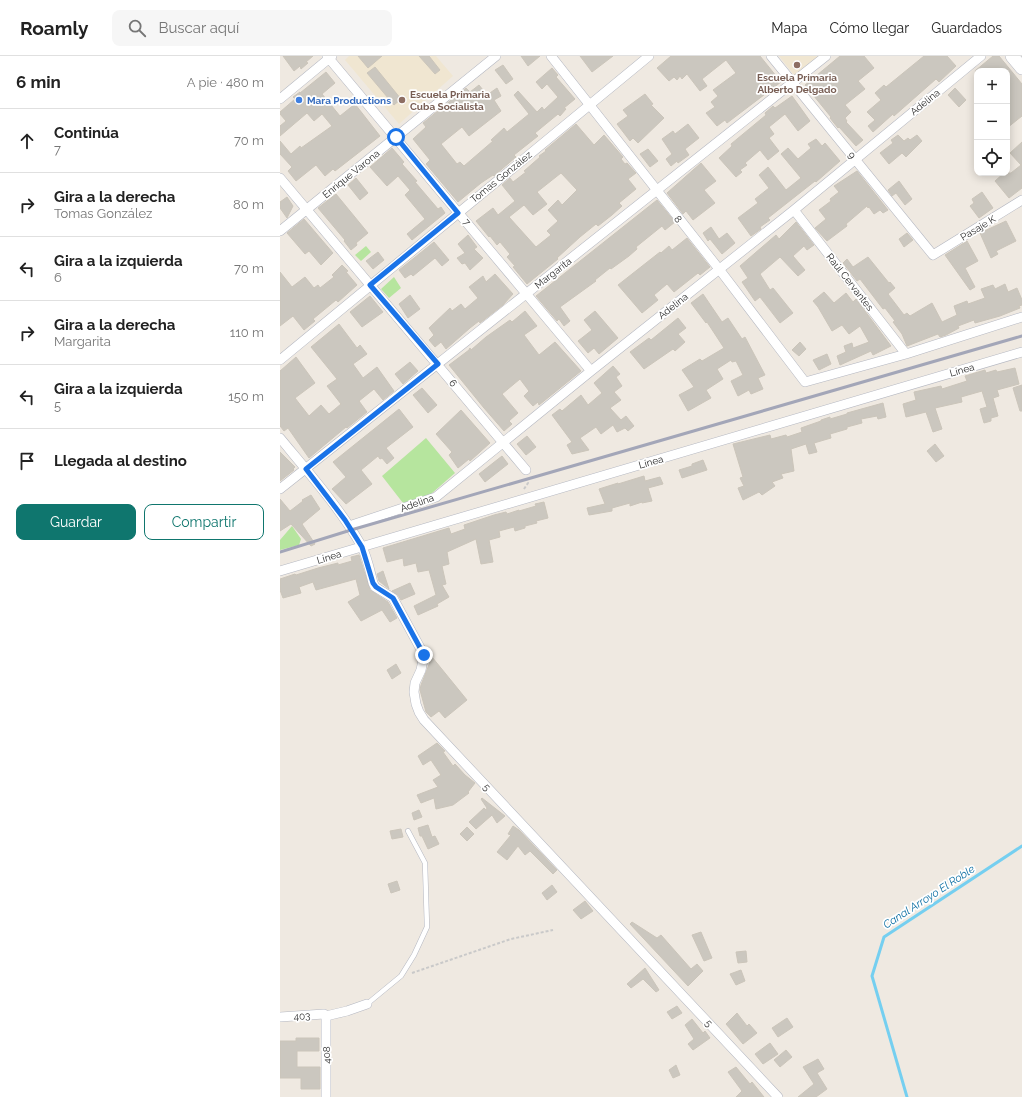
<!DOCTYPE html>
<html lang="es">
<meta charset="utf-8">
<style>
body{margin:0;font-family:Raleway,sans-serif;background:#f6f6f6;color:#222}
.controls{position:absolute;right:12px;top:12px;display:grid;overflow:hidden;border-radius:8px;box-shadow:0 2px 10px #0003}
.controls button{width:36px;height:36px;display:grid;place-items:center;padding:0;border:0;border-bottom:1px solid #e0e0e0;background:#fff;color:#222;font:20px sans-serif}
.stop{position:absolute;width:12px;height:12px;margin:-9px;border:3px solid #1a73e8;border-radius:50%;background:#fff}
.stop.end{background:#1a73e8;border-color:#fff;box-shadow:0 1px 4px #0008}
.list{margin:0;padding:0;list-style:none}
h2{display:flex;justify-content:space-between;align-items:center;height:52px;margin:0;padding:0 16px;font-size:17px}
h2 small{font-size:13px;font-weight:400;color:#767676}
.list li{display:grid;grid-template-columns:26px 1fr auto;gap:12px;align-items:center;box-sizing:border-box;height:64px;padding:0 16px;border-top:1px solid #e0e0e0}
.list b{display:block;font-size:15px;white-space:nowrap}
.list p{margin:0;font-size:13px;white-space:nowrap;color:#767676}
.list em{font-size:13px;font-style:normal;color:#767676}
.actions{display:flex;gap:8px;padding:12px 16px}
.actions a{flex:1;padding:9px 0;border:1px solid #0f766e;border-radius:8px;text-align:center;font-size:14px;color:#0f766e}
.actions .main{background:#0f766e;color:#fff}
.icon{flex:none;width:22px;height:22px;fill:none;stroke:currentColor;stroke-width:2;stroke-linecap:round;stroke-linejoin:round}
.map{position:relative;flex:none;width:742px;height:1041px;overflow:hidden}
header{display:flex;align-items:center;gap:24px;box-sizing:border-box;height:56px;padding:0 20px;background:#fff;border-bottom:1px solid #e0e0e0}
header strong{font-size:19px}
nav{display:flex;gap:22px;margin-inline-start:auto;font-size:14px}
.search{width:280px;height:36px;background:#f6f6f6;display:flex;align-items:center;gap:10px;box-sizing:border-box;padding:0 14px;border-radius:8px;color:#767676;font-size:15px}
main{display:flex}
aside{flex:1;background:#fff}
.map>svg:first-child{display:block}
.education{fill:#f0e6d1}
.green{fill:#b6e59e}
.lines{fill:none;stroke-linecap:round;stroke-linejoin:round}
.stream{stroke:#75cff0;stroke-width:3}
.building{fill:#cbc7bf;stroke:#cbc5ba;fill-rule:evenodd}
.lane-casing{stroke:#b4b7c1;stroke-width:5.5}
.street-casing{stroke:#b4b7c1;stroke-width:10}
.secondary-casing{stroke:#b4b7c1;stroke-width:14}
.path{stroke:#c9c9c9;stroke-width:2;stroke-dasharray:3 2;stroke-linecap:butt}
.lane{stroke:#fff;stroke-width:4.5}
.street{stroke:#fff;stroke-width:9}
.secondary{stroke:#fff;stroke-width:13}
.rail{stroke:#a3a6b8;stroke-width:3}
.route{stroke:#1a73e8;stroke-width:5}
.education-dot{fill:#8d6e63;stroke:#fff;stroke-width:1.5}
.shop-dot{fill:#3f7fe0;stroke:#fff;stroke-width:1.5}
.labels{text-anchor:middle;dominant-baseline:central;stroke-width:3.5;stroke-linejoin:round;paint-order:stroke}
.education-label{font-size:10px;font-weight:bold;fill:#785e54;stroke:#fff}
.shop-label{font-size:10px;font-weight:bold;fill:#366cbe;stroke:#fff;text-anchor:start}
.street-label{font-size:10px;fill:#2e2e2e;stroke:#fff}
.water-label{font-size:11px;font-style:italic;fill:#0d6fa3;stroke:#fff}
</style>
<header>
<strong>Roamly</strong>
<div class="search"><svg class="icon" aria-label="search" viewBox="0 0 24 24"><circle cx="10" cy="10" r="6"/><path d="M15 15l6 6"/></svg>Buscar aquí</div>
<nav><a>Mapa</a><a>Cómo llegar</a><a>Guardados</a></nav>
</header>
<main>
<aside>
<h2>6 min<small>A pie · 480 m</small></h2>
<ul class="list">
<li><svg class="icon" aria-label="ahead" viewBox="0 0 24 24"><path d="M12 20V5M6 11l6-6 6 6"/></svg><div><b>Continúa</b><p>7</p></div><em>70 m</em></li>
<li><svg class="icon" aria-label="right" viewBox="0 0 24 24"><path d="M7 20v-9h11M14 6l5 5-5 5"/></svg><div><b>Gira a la derecha</b><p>Tomas González</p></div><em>80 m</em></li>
<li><svg class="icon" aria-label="left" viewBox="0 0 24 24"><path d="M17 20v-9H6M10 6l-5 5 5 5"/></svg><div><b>Gira a la izquierda</b><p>6</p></div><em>70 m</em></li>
<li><svg class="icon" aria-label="right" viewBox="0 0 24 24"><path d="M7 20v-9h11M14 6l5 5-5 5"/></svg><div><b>Gira a la derecha</b><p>Margarita</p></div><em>110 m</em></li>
<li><svg class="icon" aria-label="left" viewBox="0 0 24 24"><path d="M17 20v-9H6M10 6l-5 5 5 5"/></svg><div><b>Gira a la izquierda</b><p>5</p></div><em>150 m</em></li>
<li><svg class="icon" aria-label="arrive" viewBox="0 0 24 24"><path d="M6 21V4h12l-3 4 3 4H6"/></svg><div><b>Llegada al destino</b></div></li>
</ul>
<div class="actions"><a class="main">Guardar</a><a>Compartir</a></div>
</aside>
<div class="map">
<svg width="742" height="1041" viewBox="0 0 742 1041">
<rect width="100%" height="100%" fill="#efe9e1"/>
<path class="education" d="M69,0H156L173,20L119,68L65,4Z
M499,0H539L514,19Z"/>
<path class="green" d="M86,190L91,196L81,205L75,199Z
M114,221L121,232L109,242L101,233Z
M146,382L175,417L151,438L123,447L102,420Z
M12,470L21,483L19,489L0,494V484Z"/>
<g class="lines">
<path class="stream" d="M627,1041L592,920L604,881L742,790"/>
</g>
<path class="building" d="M3,0H33L26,6L28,7L21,13L20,10L14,15Z
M78,0H102L88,12Z
M139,0H149L160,14L155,18Z
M241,0H260L248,10Z
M300,0H333L312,16Z
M391,0H480L501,26L447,67L445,64L437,70L426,57L435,51L431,46L438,40L433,34L456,17L446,4L422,23L427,30L420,35L407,18L402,23L400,20L397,24L394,21L389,25L377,12Z
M560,0H584L594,12L578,25L585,33L565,49L571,56L565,62L567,65L566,66L583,84L576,90L559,71L558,72L550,62L551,61L525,29Z
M644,0H667L676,10L659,26L656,23L614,60L613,58L593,76L588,70L595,64L587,56L601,44L595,37L604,29L606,31Z
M713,0H719L742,28V60L727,72V15H695Z
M223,9L233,23L226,28L215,14Z
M95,11L121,43L114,49L87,17Z
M272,12L278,19L276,21L295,43L284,52L286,53L280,60L278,58L255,77L258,80L234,99L236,101L222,113L214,120L213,119L201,127L178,146L146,108L150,104L133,83L146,71L143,67L186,32L190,36L199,29L207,39L217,32L221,40L214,44L221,55L189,80L182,71L161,88L177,108L180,106L184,110L213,85L211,84L224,72L227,76L249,58L234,39L238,35L257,56L262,51L264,54L278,41L267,28L262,33L256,26Z
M46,16L55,27L42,38L60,60L75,48L100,80L55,115L53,113L45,120L36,109L16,125L8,115L12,111L0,98V85L11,98L20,90L21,92L52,70L42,58L34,65L27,57L0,80V70L6,65L0,58V56L15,43L13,41L20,36V37Z
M675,32L686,44L679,51L668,39Z
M365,38L373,48L371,49L384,62L358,87L353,82L350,85L337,68L348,60L343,54Z
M512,40L530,65L518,75L505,58L489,71L494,78L489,82L499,95L488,104L480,94L465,107L467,109L460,114L462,116L456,121L439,102L452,90L451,88L486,59L485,57L493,50L495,52Z
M296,68L314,89L324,79L343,101L341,103L345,108L347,107L356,117L348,123L356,133L339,147L342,150L332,159L318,170L316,168L300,181L277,202L278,203L247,228L233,211L235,210L227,201L230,198L220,186L217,189L210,180L209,181L196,165L213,152L218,159L235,145L222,129L230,122L233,126L246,116L244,115L260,101L259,100L266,95L265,94ZM281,117L297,134L282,149L278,144L268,154L278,165L267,175L271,179L256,191L229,161L244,149L253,159L267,148L257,136Z
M408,68L419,82L405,93L409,99L398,107L397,105L391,110L386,103L392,98L382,83L393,75L395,78Z
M618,79L624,85L628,82L630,84L637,79L642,85L626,101L622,97L609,108L600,97L613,87L611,84Z
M536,83L542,90L545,87L560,105L536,126L535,125L488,162L490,164L480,171L481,173L471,180L458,162L478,147L475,143L489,132L479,119L488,111L506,134L521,122L501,98L508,92L518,103L531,92L528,88Z
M742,86V132L729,142L715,125L724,117H731L741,109L730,97Z
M112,92L124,106L122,108L137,125L135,126L158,153L161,151L165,157L132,184L127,178L145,163L125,139L130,134L118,120L107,130L90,111Z
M368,93L378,105L370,111L360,98Z
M421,107L436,125L424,134L435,147L413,164L406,155L403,158L387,137Z
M577,115L608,154L603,157L600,154L594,158L589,151L588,152L587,150L566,168L567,170L547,185L535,172L546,163L539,154L551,145L550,143L559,136L554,130Z
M76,122L88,137L80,144L68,129Z
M619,125L632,143L625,149L616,137L612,140L608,134Z
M702,136L713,152L699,162L690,150L694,147L692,143Z
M56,138L88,177L76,187L77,189L71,194L64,185L65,184L38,152Z
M7,141L13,150L7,162L0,152V146Z
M377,144L395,166L385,174L382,170L356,191L357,193L349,200L331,213L330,212L315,224L316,225L280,251L290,265L284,270L279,263L277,265L256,240Z
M24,163L53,197L41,209L29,195L25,198L7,177Z
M726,165L736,185L716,195L718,198L711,202L700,177Z
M516,166L534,189L527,194L524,190L513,200L525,214L518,220L500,201L480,218L490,234L493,232L513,257L500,267L480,241L475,245L462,226L468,222L460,210L496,179L499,183Z
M431,171L439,183L447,177L455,187L442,198L430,183L428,185L423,177Z
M627,177L633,184L624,191L619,183Z
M188,179L197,191L194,193L203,202L190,214L185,207L182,208L177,202L185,197L178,188Z
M407,182L430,211L420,219L418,217L394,236L387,228L374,239L378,244L362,257L338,229L380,196L381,197L389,190L392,194Z
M687,185L698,205L685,212L695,231L690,234L665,199Z
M154,186L169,204L162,210L155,202L133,220L131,218L125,222L119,214Z
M98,196L104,204L93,213L86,205Z
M588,201L609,227L610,226L615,232L608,238L624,259L627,257L630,260L652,247L662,266L677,259L674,250L687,245L688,248L705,242L701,233L713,229L715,233L725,228L728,236L737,232L742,244V249L739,250L740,252L720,260L695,267L694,264L678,270L679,272L666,279L660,281L658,278L627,290L622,278L613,266L615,265L605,252L603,253L580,223L577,225L563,207L567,203L573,211Z
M62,209L68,215L66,216L77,229L58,246L56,244L33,263L35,265L24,274L13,260L0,270V216L12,231L25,221L34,232L38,229L40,232L54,221L52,219Z
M215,218L233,238L223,249L200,267L199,265L190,272L166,293L161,286L155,291L149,284L154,279L149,272L170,252L172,255L181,248L185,253L198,242L189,231L203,220L206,226Z
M544,236L554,247L566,237L573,246L576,243L611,290L593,299L591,295L560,309L557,300L566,296L564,290L572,287L573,292L589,286L580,270L569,278L562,269L552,275L538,251L533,245Z
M423,238L442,266L448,262L462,283L465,281L485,319L478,322L483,333L471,338L469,334L458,340L451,325L463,319L456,305L452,306L451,304L437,313L443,323L426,334L431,342L408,355L399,339L414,331L402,314L420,303L422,305L444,292L427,266L426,267L411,247Z
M130,239L140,253L128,262L119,248Z
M90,240L103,256L82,271L70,256Z
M245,255L257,270L244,279L259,299L275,286L301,315L259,349L258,346L253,350L244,340L249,335L240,323L222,338L238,357L229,365L232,368L224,375L204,352L169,309L189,294L190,292L191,294L206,281L230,264L232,266Z
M315,255L338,282L319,298L314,292L308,297L298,285L312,274L304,264Z
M398,262L406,272L398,278L405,286L395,295L393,293L364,313L350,296L369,282L371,284Z
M59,268L77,292L80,289L87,298L73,308L83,322L97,311L114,335L103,344L94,333L79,345L87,356L67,372L66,371L29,402L8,372L4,375L0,370V315L16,301L35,327L15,342L29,360L41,349L49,358L61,348L47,330L57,323L31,291Z
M520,286L526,293L519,300L512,294Z
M547,298L551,308L539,314L533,304Z
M130,306L138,315L123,328L115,318Z
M333,310L340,318L336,321L342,330L334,336L341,344L330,352L341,364L346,360L354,370L348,375L345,372L337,376L333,369L321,378L316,371L300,382L309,394L292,398L287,389L292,386L272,359L280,353L282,355L301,339L308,349L322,337L314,327Z
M735,312L739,328L717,334L719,340L713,342L718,360L711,362V365L704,367L700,353L707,351L702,335L681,341L682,346L655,352L662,373L653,376L646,356L626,361L623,348L636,344L634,336L661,330L662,333L687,325L685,320L705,314L706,317L716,314L717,316Z
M742,329V355H740L733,332Z
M142,332L157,349L148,357L133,339Z
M603,347L606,361L598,363L597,360L581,363L582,367L567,371V373L550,378L551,382L534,387L537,396L529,398L526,388L511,393L514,415L501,418L503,422L492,426L495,430L482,439L479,436L463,444L458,432L464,430L460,422L463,421L453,388L490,379L491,383L506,379L507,381L522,376L521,372L541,365V364L550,361V363L567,358V357Z
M119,353L133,371L106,392L114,402L107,408L102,402L100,403L98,400L81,414L92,428L66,448L52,433L66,421L53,406Z
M181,354L210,387L190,405L189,403L178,412L169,399L172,396L156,378Z
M247,380L256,391L246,399L237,388Z
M655,388L664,400L656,406L647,395Z
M0,396L15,411L13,413L14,414L0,425Z
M222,400L228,408L205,426L199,418Z
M423,404L427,414L402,422L399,414L412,410V408Z
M364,420L365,425L380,421L383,428L368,432L372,445L362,447V446L350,450V447L332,452V455L309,459L307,452L325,448L319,433L338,427V428Z
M31,439L40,453L22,468L35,488L31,490L11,468L0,475V443L10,455L23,445L22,444Z
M264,446L268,462L256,465L257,467L245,470V472L235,475L234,471L219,475L220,481L209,484L213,506L201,508L196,483L167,496L169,508L162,510L166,528L162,529L169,541L157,548L158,550L138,559L134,550L156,539L149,514L138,516L136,507L124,510L123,502L107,506L103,492L169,472L171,478L185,473L184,469L214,459L226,456L227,458L239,454V455L256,450L255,448Z
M79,499L90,534L108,546L117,562L110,566L102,554L81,565L68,546L80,539L76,523L36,534L33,526L19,531L21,537L3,542L0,534V523L15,518L16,519L38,512L58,507V509L72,505L71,501Z
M103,515L109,533L99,525L97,518Z
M130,527L135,538L121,544L118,539L112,535Z
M152,601L187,644L165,662L159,655L151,661L146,656L140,634L141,629Z
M116,608L121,617L112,623L107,614Z
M157,687L165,695L163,696L173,710L175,708L185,719L195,727L188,736L189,737L173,749L156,753L154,742L141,747L137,739L158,731L153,724L161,719L151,704L143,709L138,700Z
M202,742L225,760L217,767L212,759L196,773L189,766L204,752L206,754L207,752L201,743Z
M139,754L142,761L134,764L132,757Z
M148,769L152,781L155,780L159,788L148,793L142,780H140L138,772Z
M233,770L239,774L277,814L273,818L250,795L245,799L238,790L227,804L217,796L231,779L228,778Z
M187,771L194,778L187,785L180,778Z
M121,773L123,781L112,783L110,775Z
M117,825L120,834L111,837L108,828Z
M272,829L277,836L267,844L262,837Z
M305,845L313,855L301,863L293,854Z
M352,866L377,882L381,879L411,913L417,908L423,915L408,930L350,868Z
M421,876L432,902L424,905L412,879Z
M466,895L467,906L458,907L456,896Z
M365,912L379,934L376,936L363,923L351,932L347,928Z
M461,914L465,925L456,929L450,918Z
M397,950L402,957L392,963L387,956Z
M457,957L467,970L469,968L477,977L463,988L446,968Z
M507,962L513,971L498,981L492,972Z
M412,963L423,977L425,975L430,982L413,994L408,988L414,983L405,969Z
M16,982H39V995H17V1011H40V1033H21V1022H0V985H16Z
M490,987L498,998L483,1008L475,998Z
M506,994L512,1001L500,1011L494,1004Z
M538,1003L544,1013L537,1017L547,1033L536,1041H518L534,1028L523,1011Z
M396,1009L400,1019L393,1022L389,1014Z
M456,1011L470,1028L472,1026L484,1041H456L462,1035L448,1016Z"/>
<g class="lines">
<g class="lane-casing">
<path id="lane" d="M87,948L121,920L134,899L147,871L145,807L128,775"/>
</g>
<g class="street-casing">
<path id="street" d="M47,0L311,315
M271,0L439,213L525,326L626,298L742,261
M491,0L653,199L742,144
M0,43L52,0
M0,122L246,414
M514,154L626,298
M0,175L216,0
M0,304L369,0
M0,382C28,416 59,451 81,489C87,500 90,515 93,527L95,531L113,542L144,599L141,614L135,627L134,636L136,648L139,656L144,664L498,1041
M0,433L546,0
M69,470L156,441L311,315L514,154L701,0
M0,515L742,296
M46,960L67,955L87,948
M0,961L44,958L46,960V1041"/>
</g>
<g class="secondary-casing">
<path id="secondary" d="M732,0L742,12"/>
</g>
<path class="path" d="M244,433L248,427L247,423
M132,917L231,883L273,874"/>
<use href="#lane" class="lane"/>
<use href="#street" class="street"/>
<use href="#secondary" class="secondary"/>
<path class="rail" d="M0,496L71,474L742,280"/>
</g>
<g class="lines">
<path class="route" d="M116,81L178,157L90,229L158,308L26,413L65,464L82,491L93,527L96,531L113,542L144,599"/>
</g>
<g class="education-dot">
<circle cx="517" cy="9" r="4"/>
<circle cx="122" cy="44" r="4"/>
</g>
<circle class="shop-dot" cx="19" cy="44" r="4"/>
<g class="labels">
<g class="education-label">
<text x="517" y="21">Escuela Primaria<tspan x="517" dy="12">Alberto Delgado</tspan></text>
<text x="130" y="38" text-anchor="start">Escuela Primaria<tspan x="130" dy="12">Cuba Socialista</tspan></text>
</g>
<g class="shop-label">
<text x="27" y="44">Mara Productions</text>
</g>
<g class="street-label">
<text transform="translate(645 46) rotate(-39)">Adelina</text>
<text transform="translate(572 99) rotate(51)">9</text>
<text transform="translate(71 118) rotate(-39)">Enrique Varona</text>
<text transform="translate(221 121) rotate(-39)">Tomas González</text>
<text transform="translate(398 163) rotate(51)">8</text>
<text transform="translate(187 166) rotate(50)">7</text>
<text transform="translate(698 172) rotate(-31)">Pasaje K</text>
<text transform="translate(273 217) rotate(-38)">Margarita</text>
<text transform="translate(570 226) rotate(52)">Raúl Cervantes</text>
<text transform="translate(393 250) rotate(-38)">Adelina</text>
<text transform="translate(682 314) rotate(-16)">Línea</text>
<text transform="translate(173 327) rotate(50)">6</text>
<text transform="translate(371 406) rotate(-16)">Línea</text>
<text transform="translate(137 447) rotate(-20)">Adelina</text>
<text transform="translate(49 501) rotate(-17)">Línea</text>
<text transform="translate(207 731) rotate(47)">5</text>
<text transform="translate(22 960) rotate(-4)">403</text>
<text transform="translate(429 967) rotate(47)">5</text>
<text transform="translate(46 999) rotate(-90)">408</text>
</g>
<g class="water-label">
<text transform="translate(649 841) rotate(-33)">Canal Arroyo El Roble</text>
</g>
</g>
</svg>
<div class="controls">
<button>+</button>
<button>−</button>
<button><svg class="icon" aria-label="locate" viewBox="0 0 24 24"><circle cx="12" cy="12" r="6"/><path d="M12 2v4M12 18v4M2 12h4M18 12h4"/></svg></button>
</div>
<div class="stop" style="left:116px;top:81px"></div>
<div class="stop end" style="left:144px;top:599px"></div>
</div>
</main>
